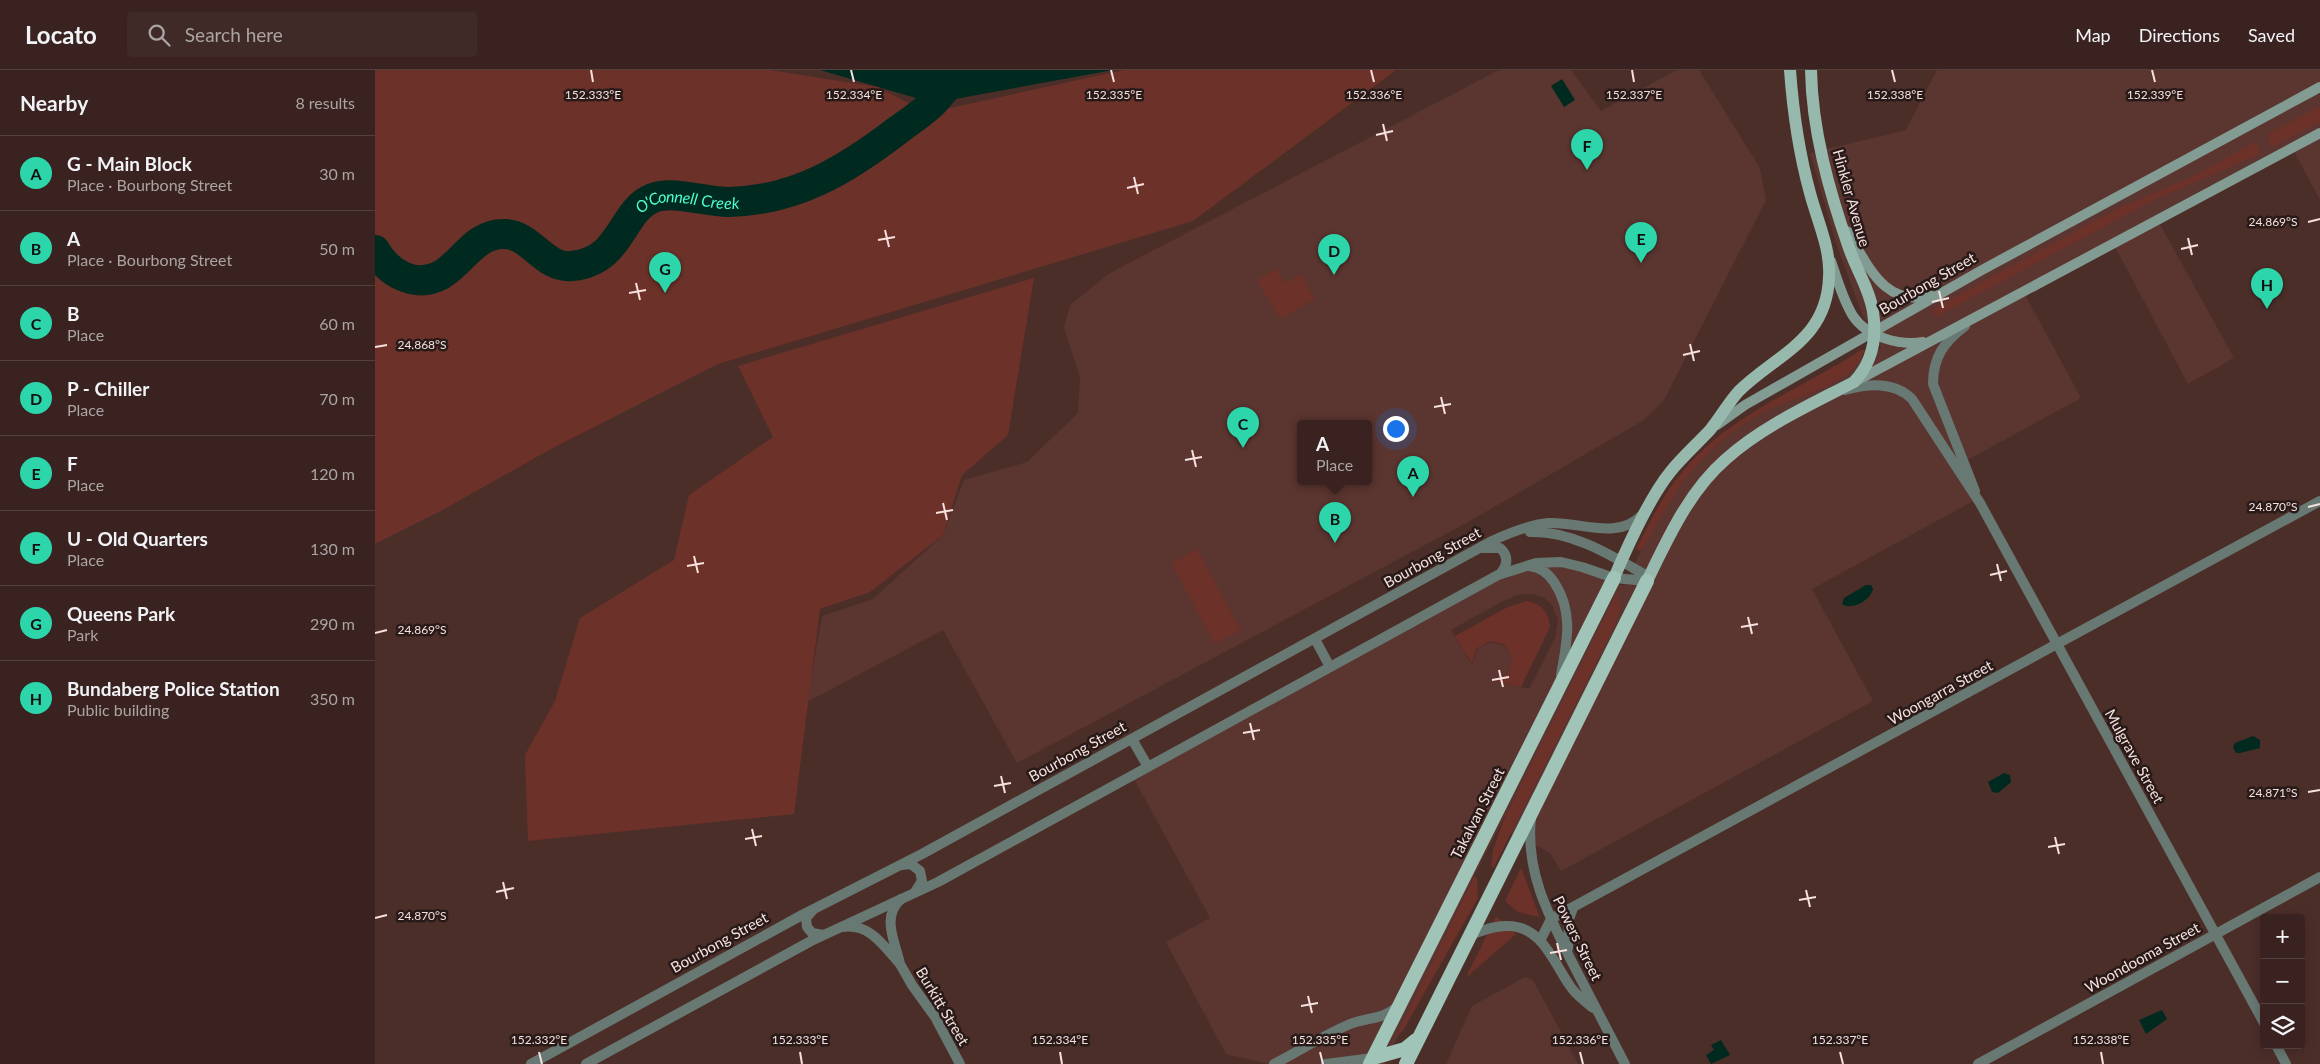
<!DOCTYPE html>
<meta charset="utf-8">
<style>
body{margin:0;font-family:Lato,sans-serif;background:#402a28;color:#f1f3f6}
.controls{position:absolute;right:15px;bottom:15px;display:grid;overflow:hidden;border-radius:5px;box-shadow:0 2px 12px #0003}
.controls button{width:45px;height:45px;display:grid;place-items:center;padding:0;border:0;border-bottom:1px solid #533f3d;background:#39221f;color:#f1f3f6;font:25px sans-serif}
.you{position:absolute;left:1020px;top:358px;width:18px;height:18px;margin:-12px;border:4px solid #fff;border-radius:50%;background:#1a73e8;box-shadow:0 0 0 8px #1a73e833}
.badge{display:grid;place-items:center;width:32px;height:32px;border-radius:50%;background:#2dd5ab;color:#111;font-size:16px;font-weight:700}
.pin{position:absolute;translate:-50% -41px;filter:drop-shadow(0 1px 2px #0008)}
.pin::after{content:'';position:absolute;top:26px;width:18px;height:15px;background:inherit;clip-path:polygon(0 0,100% 0,50% 100%)}
.popup{position:absolute;left:922px;top:350px;width:75px;height:65px;box-sizing:border-box;display:grid;place-content:center;border-radius:5px;background:#39221f;filter:drop-shadow(0 1px 4px #0005);font-size:16px;white-space:nowrap;color:#aba4a4}
.popup b{font-size:19px;color:#f1f3f6}
.popup::after{content:'';position:absolute;left:50%;top:100%;margin-left:-10px;border:10px solid transparent;border-top-color:#39221f}
.list{margin:0;padding:0;list-style:none}
h2{display:flex;justify-content:space-between;align-items:center;height:65px;margin:0;padding:0 20px;font-size:21px}
h2 small{font-size:16px;font-weight:400;color:#aba4a4}
.list li{display:grid;grid-template-columns:32px 1fr auto;gap:15px;align-items:center;box-sizing:border-box;height:75px;padding:0 20px;border-top:1px solid #533f3d}
.list b{display:block;font-size:19px;white-space:nowrap}
.list p{margin:0;font-size:16px;white-space:nowrap;color:#aba4a4}
.list em{font-size:16px;font-style:normal;color:#aba4a4}
.icon{flex:none;width:28px;height:28px;fill:none;stroke:currentColor;stroke-width:2;stroke-linecap:round;stroke-linejoin:round}
.map{position:relative;flex:none;width:1945px;height:994px;overflow:hidden}
header{display:flex;align-items:center;gap:30px;box-sizing:border-box;height:70px;padding:0 25px;background:#39221f;border-bottom:1px solid #533f3d}
header strong{font-size:24px}
nav{display:flex;gap:28px;margin-inline-start:auto;font-size:18px}
.search{width:350px;height:45px;background:#402a28;display:flex;align-items:center;gap:12px;box-sizing:border-box;padding:0 18px;border-radius:5px;color:#aba4a4;font-size:19px}
main{display:flex}
aside{flex:1;background:#39221f}
.map>svg:first-child{display:block}
.built{fill:#5b3530;fill-rule:evenodd}
.green{fill:#6c3129}
.water{fill:#002a1f}
.lines{fill:none;stroke-linecap:round;stroke-linejoin:round}
.river{stroke:#002a1f;stroke-width:30}
.minor{stroke:#687872;stroke-width:10}
.tertiary{stroke:#687872;stroke-width:10}
.secondary{stroke:#839c93;stroke-width:10}
.primary{stroke:#97b8ac;stroke-width:12}
.trunk{stroke:#a0c4b7;stroke-width:14}
.ticks{fill:none;stroke:#f6e1de;stroke-width:2}
.labels{text-anchor:middle;dominant-baseline:central;stroke-width:5;stroke-linejoin:round;paint-order:stroke}
.street-label{font-size:15px;fill:#f6e1de;stroke:#281a18}
.water-label{font-size:16px;font-style:italic;fill:#4cfecf;stroke:#281a18}
.ticks-label{font-size:12px;text-anchor:middle;fill:#f6e1de;stroke:#281a18;stroke-width:5;stroke-linejoin:round;paint-order:stroke}
</style>
<header>
<strong>Locato</strong>
<div class="search"><svg class="icon" aria-label="search" viewBox="0 0 24 24"><circle cx="10" cy="10" r="6"/><path d="M15 15l6 6"/></svg>Search here</div>
<nav><a>Map</a><a>Directions</a><a>Saved</a></nav>
</header>
<main>
<aside>
<h2>Nearby<small>8 results</small></h2>
<ul class="list">
<li><span class="badge">A</span><div><b>G - Main Block</b><p>Place · Bourbong Street</p></div><em>30 m</em></li>
<li><span class="badge">B</span><div><b>A</b><p>Place · Bourbong Street</p></div><em>50 m</em></li>
<li><span class="badge">C</span><div><b>B</b><p>Place</p></div><em>60 m</em></li>
<li><span class="badge">D</span><div><b>P - Chiller</b><p>Place</p></div><em>70 m</em></li>
<li><span class="badge">E</span><div><b>F</b><p>Place</p></div><em>120 m</em></li>
<li><span class="badge">F</span><div><b>U - Old Quarters</b><p>Place</p></div><em>130 m</em></li>
<li><span class="badge">G</span><div><b>Queens Park</b><p>Park</p></div><em>290 m</em></li>
<li><span class="badge">H</span><div><b>Bundaberg Police Station</b><p>Public building</p></div><em>350 m</em></li>
</ul>
</aside>
<div class="map">
<svg width="1945" height="994" viewBox="0 0 1945 994">
<rect width="100%" height="100%" fill="#4c2e29"/>
<path class="built" d="M1124,0H1196L1226,41L1302,0H1324L1385,98L1391,130L1289,330L1269,350L1095,451L642,693L568,560L432,632L447,546L498,529L568,465L589,410L652,392L703,343L705,307L689,258L695,235L735,203ZM926,354H994V412H926Z
M1562,0H1945V130L1916,76L1781,147L1859,288L1813,314L1737,171L1647,219L1706,328L1585,394L1604,428L1437,519L1498,631L1186,801L1175,783L1132,760L1237,539L1102,800L1010,994H894L851,984L791,872L835,848L758,707L1123,507L1173,493L1219,503L1249,516L1276,460L1314,399L1372,348L1506,278L1487,244L1461,173L1435,83L1531,60ZM1145,524H1158L1169,528L1177,535L1183,550L1180,568L1154,619L1119,611L1133,603L1138,589L1130,576L1115,572L1102,579L1097,595L1076,560L1128,531Z
M1150,907L1158,910L1203,994H1071L1097,936Z"/>
<path class="green" d="M0,0H395L503,17L552,43L749,0H1021L818,151L343,294L174,380L66,441L0,474Z
M1945,36V52L1898,77L1895,75L1893,64Z
M1880,72H1882L1885,84L1779,130L1561,247L1556,240L1745,137L1817,107Z
M901,198L910,213L926,204L940,229L905,249L882,210Z
M659,208L633,365L587,405L568,465L495,522L445,539L419,744L153,771L150,685L180,631L205,548L299,490L314,425L398,367L363,296Z
M1486,280H1490C1476,318 1417,327 1385,344C1373,351 1361,359 1350,368C1312,398 1290,439 1267,481L1261,479C1275,452 1288,424 1308,401C1356,343 1425,320 1486,280Z
M822,479L866,560L840,574L796,493Z
M1243,521L1245,538L1240,554L1119,797H1116L1118,780L1129,749Z
M1151,531C1166,533 1174,542 1175,557L1146,617L1120,611L1133,603L1138,589L1130,575L1115,571L1101,579L1097,594L1080,566L1131,538Z
M1146,798L1164,845V847L1143,842L1130,831Z
M1099,807L1102,808L1103,828L1029,959L1021,967Z
M1121,847L1133,855L1141,864L1093,906L1092,905Z"/>
<path class="water" d="M445,0H738L558,33Z
M1187,9L1200,30L1189,37L1176,16Z
M1491,515H1496L1498,519C1496,530 1477,541 1467,534L1469,528Z
M1878,666L1885,670V678L1865,683H1861L1858,677L1860,673Z
M1629,703L1635,705L1636,712L1623,723L1617,722L1613,712Z
M1787,940L1792,949L1771,964L1764,950Z
M1346,970L1355,985L1336,994L1331,985L1339,980L1336,975Z"/>
<g class="lines">
<path class="river" id="s1" d="M0,180C13,203 40,219 66,205C88,192 100,164 128,164C156,163 168,199 197,196C248,191 245,141 278,128C297,120 331,132 353,132C420,131 471,100 523,60C535,51 548,43 559,32C568,22 576,11 585,0"/>
<path class="minor" d="M1590,256C1569,272 1558,287 1558,314L1600,421
M1470,320C1493,314 1519,311 1537,329L1605,433L1889,953
M1156,748C1150,803 1175,848 1199,896C1216,929 1233,961 1250,994
M467,857C495,853 508,875 525,894C520,871 506,847 526,829
M1095,865C1107,861 1120,855 1133,856C1169,856 1180,897 1198,920C1204,927 1212,933 1218,938
M1165,871L1176,849L1945,431
M1193,878L1194,849L1198,838
M525,894L537,915L560,947L585,994
M1901,975L1911,994
M1603,994L1945,807"/>
<path class="tertiary" d="M1155,462C1197,460 1239,487 1274,507
M1108,478H1125C1134,486 1133,495 1125,504
M1154,496C1165,497 1173,503 1179,512C1199,542 1192,572 1186,605
M940,569L955,597
M757,669L773,697
M527,795L536,794L545,801L547,811L540,822
M438,840L431,848L432,857L437,863L449,865
M156,994L427,845L547,784L1117,471C1134,463 1154,455 1173,453C1203,451 1243,471 1267,445
M211,994L436,871L563,812L1123,505L1161,493L1186,492L1207,497L1239,508L1272,511
M899,994C924,981 949,965 975,954C992,947 1008,950 1022,937
M951,994L998,988"/>
<path class="secondary" d="M1472,161C1494,196 1508,237 1557,226
M1456,191C1462,209 1468,230 1478,246C1492,267 1525,276 1548,272
M1483,310L1945,63
M1342,355L1370,335L1607,200L1945,17"/>
<path class="primary" d="M1239,508C1253,475 1274,428 1296,401C1308,386 1322,374 1335,360C1345,348 1353,333 1364,321C1402,284 1452,270 1454,207C1456,179 1442,150 1435,123C1424,83 1418,41 1415,0
M1272,511C1293,468 1314,421 1351,389C1388,356 1435,335 1479,312C1497,293 1502,268 1498,242C1495,220 1481,199 1474,178C1454,121 1437,60 1436,0"/>
<path class="trunk" d="M998,988L1030,979L1041,970
M995,994L1239,508
M1031,994L1272,511"/>
</g>
<path class="ticks" d="M216,0L218,12M476,0L479,12M736,0L739,12M996,0L999,12M1257,0L1259,12M1517,0L1520,12M1777,0L1780,12M1008,54L1012,71M1001,65L1018,61M759,107L763,124M752,118L769,114M1933,152L1945,149M510,160L514,177M1813,168L1817,185M503,170L520,167M1806,179L1823,175M261,213L265,230M1564,221L1568,238M254,223L271,220M1557,232L1574,228M1315,274L1319,291M0,277L12,275M1308,285L1325,281M1066,327L1070,344M1059,337L1076,334M817,380L821,397M810,390L827,387M568,433L572,450M1933,437L1945,434M561,443L578,440M319,486L323,503M1622,494L1626,511M312,496L329,493M1615,505L1632,501M1373,547L1377,564M1366,557L1383,554M0,563L12,560M1124,600L1128,617M1117,610L1134,607M875,653L879,670M868,663L885,660M626,706L630,723M619,716L636,713M1933,722L1945,720M377,759L381,776M1680,767L1684,784M370,769L387,766M1673,777L1690,774M128,812L132,829M1431,820L1435,837M121,822L139,818M1424,830L1441,827M0,848L12,845M1182,873L1186,890M1175,883L1192,880M933,926L937,943M926,936L943,933M164,982L167,994M425,982L427,994M685,982L687,994M945,982L948,994M1205,982L1208,994M1465,982L1468,994M1726,982L1728,994"/>
<g class="labels">
<g class="street-label">
<text transform="translate(1477 128) rotate(74)">Hinkler Avenue</text>
<text transform="translate(1552 213) rotate(-30)">Bourbong Street</text>
<text transform="translate(1057 487) rotate(-29)">Bourbong Street</text>
<text transform="translate(1565 622) rotate(-29)">Woongarra Street</text>
<text transform="translate(702 681) rotate(-29)">Bourbong Street</text>
<text transform="translate(1760 686) rotate(61)">Mulgrave Street</text>
<text transform="translate(1102 743) rotate(-63)">Takalvan Street</text>
<text transform="translate(1203 868) rotate(64)">Powers Street</text>
<text transform="translate(344 872) rotate(-29)">Bourbong Street</text>
<text transform="translate(1767 887) rotate(-29)">Woondooma Street</text>
<text transform="translate(568 936) rotate(59)">Burkitt Street</text>
</g>
<g class="water-label">
<text stroke="none"><textPath href="#s1" startOffset="376">O'Connell Creek</textPath></text>
</g>
</g>
<g class="ticks-label">
<text x="218" y="29">152.333°E</text>
<text x="479" y="29">152.334°E</text>
<text x="739" y="29">152.335°E</text>
<text x="999" y="29">152.336°E</text>
<text x="1259" y="29">152.337°E</text>
<text x="1520" y="29">152.338°E</text>
<text x="1780" y="29">152.339°E</text>
<text x="1898" y="156">24.869°S</text>
<text x="47" y="279">24.868°S</text>
<text x="1898" y="441">24.870°S</text>
<text x="47" y="564">24.869°S</text>
<text x="1898" y="727">24.871°S</text>
<text x="47" y="850">24.870°S</text>
<text x="164" y="974">152.332°E</text>
<text x="425" y="974">152.333°E</text>
<text x="685" y="974">152.334°E</text>
<text x="945" y="974">152.335°E</text>
<text x="1205" y="974">152.336°E</text>
<text x="1465" y="974">152.337°E</text>
<text x="1726" y="974">152.338°E</text>
</g>
</svg>
<div class="controls">
<button>+</button>
<button>−</button>
<button><svg class="icon" aria-label="layers" viewBox="0 0 24 24"><path d="M12 4l9 5-9 5-9-5zM3 14l9 5 9-5"/></svg></button>
</div>
<div class="you"></div>
<div class="pin badge" style="left:1038px;top:427px">A</div>
<div class="pin badge" style="left:960px;top:473px">B</div>
<div class="popup"><b>A</b>Place</div>
<div class="pin badge" style="left:868px;top:378px">C</div>
<div class="pin badge" style="left:959px;top:205px">D</div>
<div class="pin badge" style="left:1266px;top:193px">E</div>
<div class="pin badge" style="left:1212px;top:100px">F</div>
<div class="pin badge" style="left:290px;top:223px">G</div>
<div class="pin badge" style="left:1892px;top:239px">H</div>
</div>
</main>
